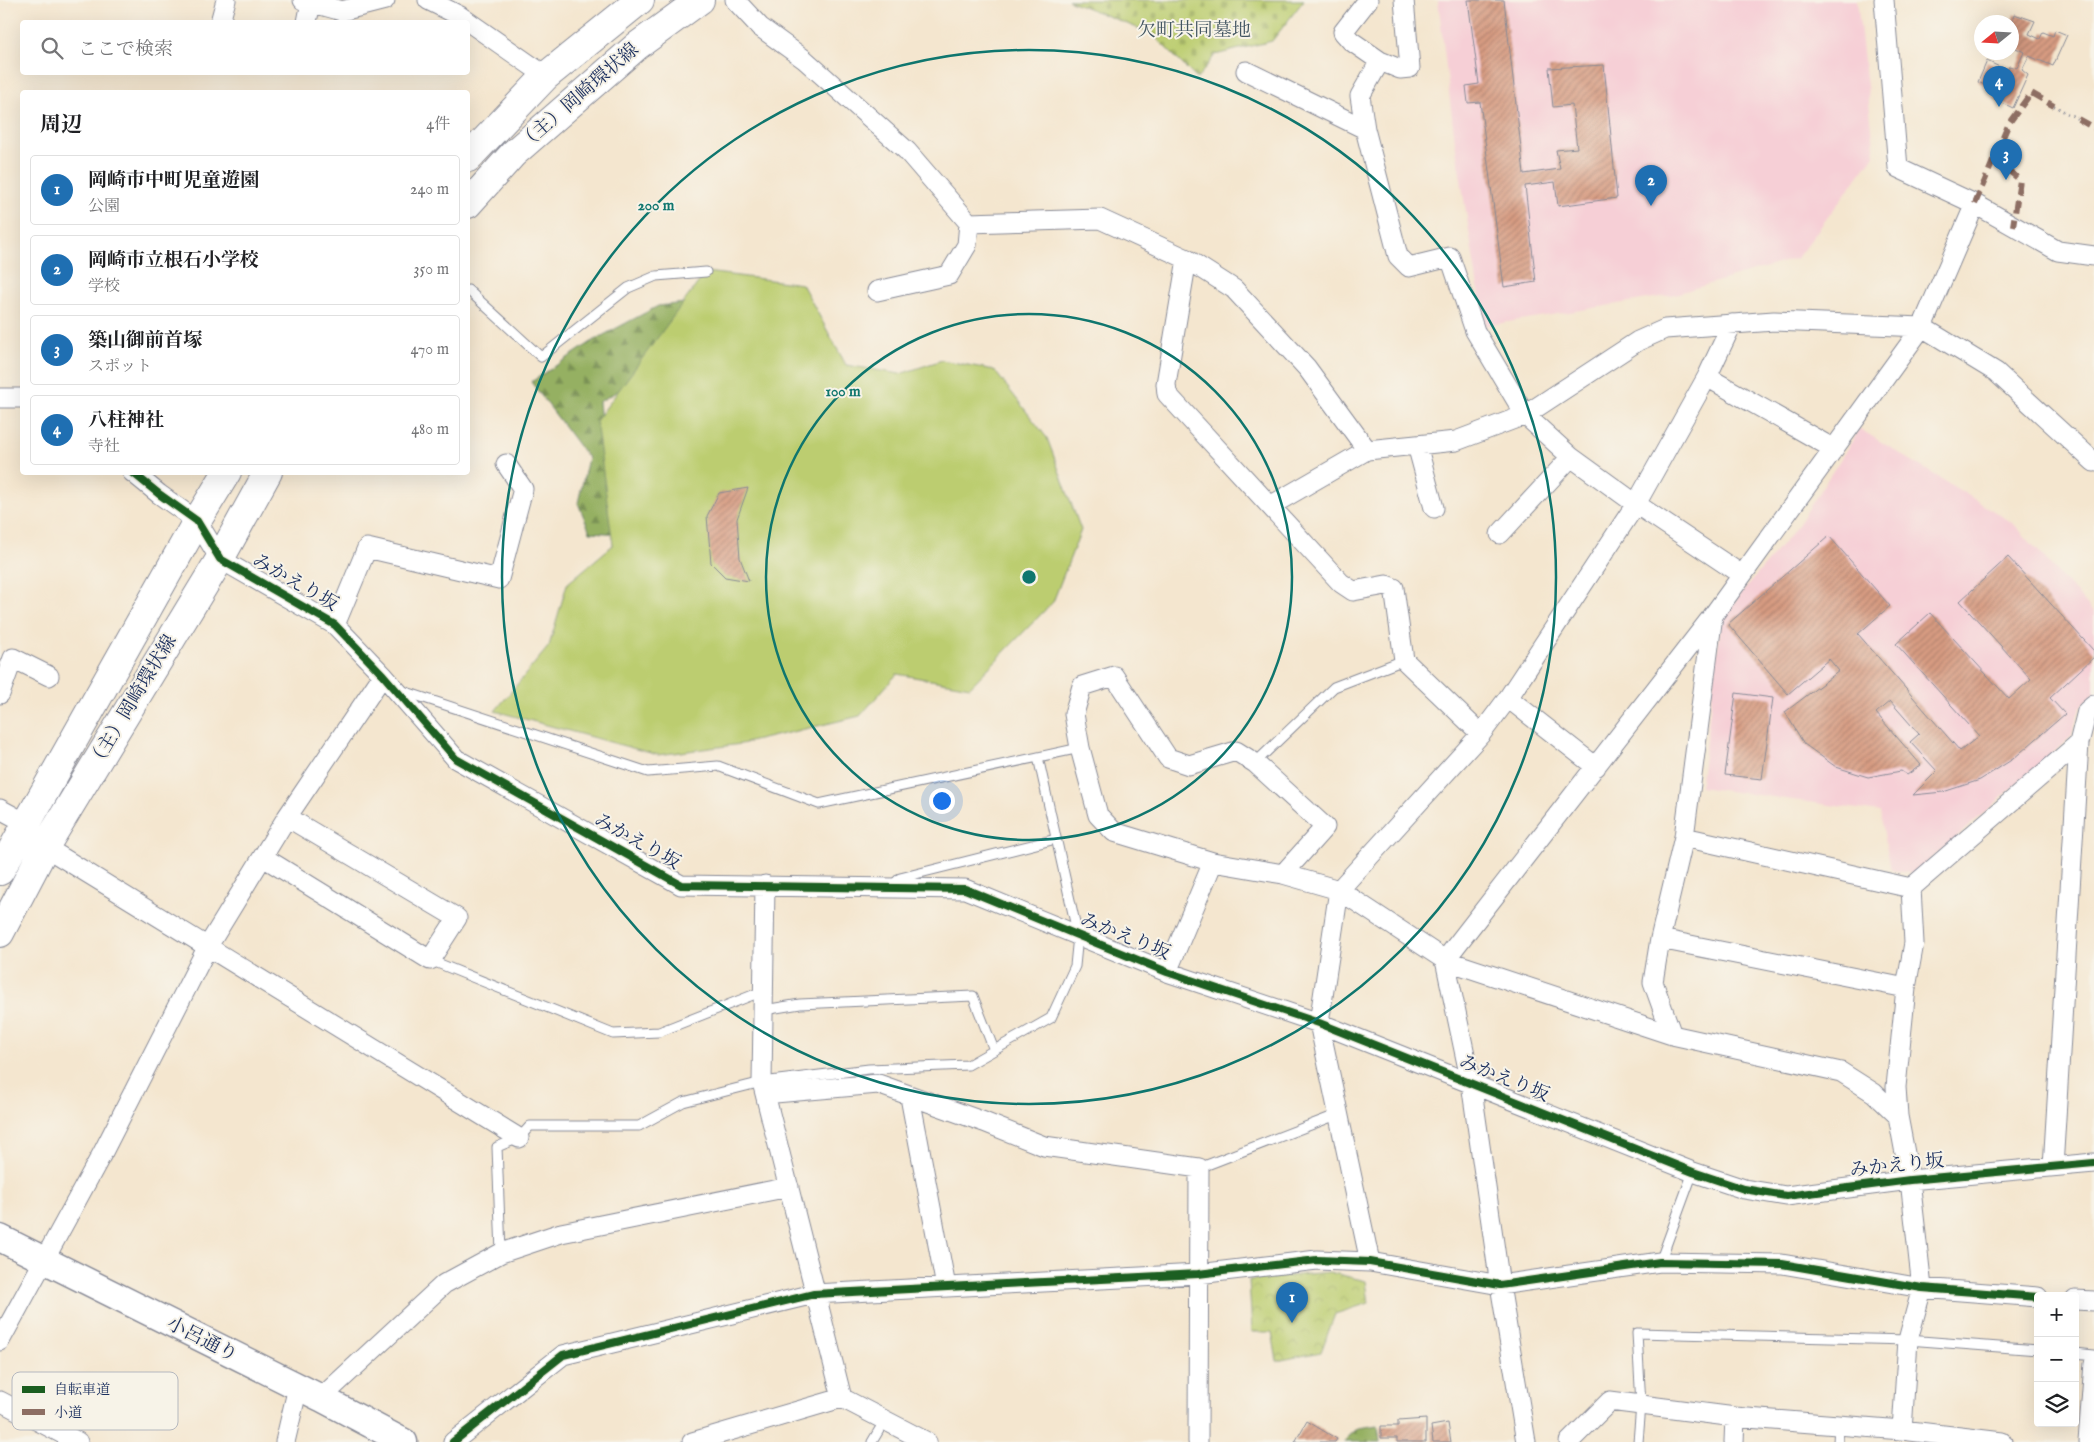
<!DOCTYPE html>
<html lang="ja">
<meta charset="utf-8">
<style>
body{margin:0;font-family:"IM FELL English","Noto Serif JP",serif;background:#f6f6f6;color:#202124}
.controls{position:absolute;right:15px;bottom:15px;display:grid;overflow:hidden;border-radius:5px;box-shadow:0 5px 20px #0002}
.controls button{width:45px;height:45px;display:grid;place-items:center;padding:0;border:0;border-bottom:1px solid #e0e0e0;background:#fff;color:#202124;font:25px sans-serif}
.compass{position:absolute;left:1974px;top:15px;width:45px;height:45px;border-radius:50%;background:#fff;box-shadow:0 5px 20px #0002;rotate:252deg}
.you{position:absolute;left:941px;top:800px;width:18px;height:18px;margin:-12px;border:4px solid #fff;border-radius:50%;background:#1a73e8;box-shadow:0 0 0 8px #1a73e833}
.badge{display:grid;place-items:center;width:32px;height:32px;border-radius:50%;background:#1f6fb2;color:#fff;font-size:16px;font-weight:700}
.pin{position:absolute;translate:-50% -41px;filter:drop-shadow(0 1px 2px #0008)}
.pin::after{content:'';position:absolute;top:26px;width:18px;height:15px;background:inherit;clip-path:polygon(0 0,100% 0,50% 100%)}
.list{margin:0;padding:0;list-style:none}
h2{display:flex;justify-content:space-between;align-items:center;height:65px;margin:0;padding:0 20px;font-size:21px}
h2 small{font-size:16px;font-weight:400;color:#757577}
.list li{display:grid;grid-template-columns:32px 1fr auto;gap:15px;align-items:center;box-sizing:border-box;height:70px;margin:0 10px 10px;padding:0 10px;border:1px solid #e0e0e0;border-radius:5px}
.list b{display:block;font-size:19px;white-space:nowrap}
.list p{margin:0;font-size:16px;white-space:nowrap;color:#757577}
.list em{font-size:16px;font-style:normal;color:#757577}
.icon{flex:none;width:28px;height:28px;fill:none;stroke:currentColor;stroke-width:2;stroke-linecap:round;stroke-linejoin:round}
.map{position:relative;flex:none;width:2094px;height:1442px;overflow:hidden}
.search{position:absolute;background:#fff;box-shadow:0 5px 20px #0002;left:20px;top:20px;width:450px;height:55px;display:flex;align-items:center;gap:12px;box-sizing:border-box;padding:0 18px;border-radius:5px;color:#757577;font-size:19px}
.panel{position:absolute;background:#fff;box-shadow:0 5px 20px #0002;left:20px;top:90px;width:450px;height:385px;border-radius:5px}
.map>svg:first-child{display:block}
.built{fill:#f6cfd6}
.forest{fill:url(#forest-firs);stroke:#587060}
.cemetery{fill:url(#cemetery-stones);stroke:#6c7e66}
.park{fill:url(#park-crowns);stroke:#6c7e66}
.garden{fill:#bccd6f;stroke:#6c7e66}
.building{fill:url(#building-hatch)}
.lines{fill:none;stroke-linecap:round;stroke-linejoin:round}
.lane-casing{stroke:#888a96;stroke-width:11}
.street-casing{stroke:#888a96;stroke-width:21}
.secondary-casing{stroke:#888a96;stroke-width:29}
.primary-casing{stroke:#888a96;stroke-width:30}
.path{stroke:#888a96;stroke-width:3;stroke-dasharray:1 4;stroke-linecap:butt}
.lane{stroke:#fff;stroke-width:9}
.street{stroke:#fff;stroke-width:19}
.secondary{stroke:#fff;stroke-width:26}
.primary{stroke:#fff;stroke-width:28}
.quiet{stroke:#8d6e63;stroke-width:6;stroke-dasharray:12 6;stroke-linecap:butt}
.cycleway-casing{stroke:#f7f3e8;stroke-width:11}
.cycleway{stroke:#1b5e20;stroke-width:8}
.ring{fill:none;stroke:#0f766e;stroke-width:2.5}
.labels{text-anchor:middle;dominant-baseline:central;stroke-width:4;stroke-linejoin:round;paint-order:stroke}
.park-label{font-size:19px;fill:#435662;stroke:#f7f3e8}
.street-label{font-size:19px;fill:#1b2f5e;stroke:#f7f3e8}
.key{fill:#f7f3e8;stroke:#b5b8bf;stroke-width:1}
.key-label{font-size:14px;fill:#1b2f5e}
.centre{fill:#0f766e;stroke:#f7f3e8;stroke-width:2.5}
.ring-label{font-size:15px;text-anchor:middle;font-weight:bold;fill:#0f766e;stroke:#f7f3e8;stroke-width:4;stroke-linejoin:round;paint-order:stroke}
</style>
<div class="map">
<svg width="2094" height="1442" viewBox="0 0 2094 1442">
<defs>
<pattern id="forest-firs" width="22" height="20" patternUnits="userSpaceOnUse" patternTransform="scale(1.25)"><rect width="22" height="20" fill="#95b062"/><path d="M5 1l3.5 6h-7zM16 11l3.5 6h-7z" fill="#799054"/></pattern>
<pattern id="cemetery-stones" width="16" height="16" patternUnits="userSpaceOnUse" patternTransform="scale(1.25)"><rect width="16" height="16" fill="#bccd6f"/><path d="M2 7V4a2 2 0 0 1 4 0v3zM10 15v-3a2 2 0 0 1 4 0v3z" fill="#a1b063"/></pattern>
<pattern id="park-crowns" width="20" height="18" patternUnits="userSpaceOnUse" patternTransform="scale(1.25)"><rect width="20" height="18" fill="#bccd6f"/><path d="M2 6a3 3 0 1 1 6 0M12 15a3 3 0 1 1 6 0" fill="none" stroke="#a1b063"/></pattern>
<pattern id="building-hatch" width="6" height="6" patternUnits="userSpaceOnUse" patternTransform="scale(1.25)"><rect width="6" height="6" fill="#d79b81"/><path d="M-1 1l2-2M0 6l6-6M5 7l2-2" fill="none" stroke="#ae7f6d"/></pattern>
</defs>
<rect width="100%" height="100%" fill="#f7f3e8"/>
<filter id="ink" filterUnits="userSpaceOnUse"><feTurbulence type="fractalNoise" baseFrequency=".02" numOctaves="2"/><feDisplacementMap in="SourceGraphic" scale="10" xChannelSelector="R" yChannelSelector="G"/><feConvolveMatrix kernelMatrix="1 2 1 2 8 2 1 2 1" color-interpolation-filters="sRGB"/></filter>
<filter id="wash" filterUnits="userSpaceOnUse"><feTurbulence type="fractalNoise" baseFrequency=".0096" numOctaves="4" result="noise"/><feDisplacementMap in="SourceGraphic" scale="20" xChannelSelector="R" yChannelSelector="G"/><feGaussianBlur stdDeviation="1.12" result="paint"/><feColorMatrix in="noise" values="0 0 0 0 0 0 0 0 0 0 0 0 0 0 0 0 0 1.4 0 .05"/><feComposite in="paint" operator="in"/></filter>
<g filter="url(#wash)">
<rect width="100%" height="100%" fill="#f4e6cf"/>
<path class="built" d="M1438,0H1857L1875,154L1797,258L1672,295L1484,326L1455,142Z
M1860,429L2013,523L2094,613V694L2080,707L2071,737L1914,874L1891,870L1880,812L1700,787L1722,617L1798,525Z"/>
<path class="forest" d="M702,301L630,384L599,402L603,442L620,534L590,532L578,503L588,458L531,382L596,339L658,306Z
M1378,1425L1380,1442H1343L1358,1428Z"/>
<path class="cemetery" d="M1068,0H1304L1272,41L1215,55L1197,79L1152,34Z"/>
<path class="park" d="M1329,1272L1366,1281L1369,1303L1335,1314L1321,1352L1277,1361L1272,1332H1252L1249,1280Z"/>
<path class="garden" d="M706,272L802,284L846,365L900,374L942,360L994,370L1047,438L1081,530L1053,602L970,687L897,674L860,716L741,744L658,755L495,711L549,646L567,584L613,545L596,421Z"/>
<g id="blocks">
<path class="building" d="M1468,0H1504L1524,174L1560,169L1556,150L1577,148L1572,105L1553,107L1549,68L1604,65L1617,198L1558,206L1555,182L1525,186L1536,282L1504,287L1480,102L1468,103L1466,86L1479,84Z
M2014,14L2035,21L2029,34L2040,39L2043,32L2053,36L2055,30L2067,35L2053,66L2029,56L2022,70L2028,75L2013,108L1994,99L1998,91L1978,82L1987,61L2008,71L2009,66L2017,68L2024,52L2012,46V22Z
M748,488L737,519L740,558L749,581L725,577L711,563L707,516L719,493Z
M1829,536L1890,606L1858,634L1960,751L1979,736L1896,644L1930,613L2009,699L2031,679L1960,601L2008,557L2094,651V657L2050,698L2065,714L2013,759L1980,780L1943,792L1913,795L1937,771L1910,742L1919,734L1890,701L1876,713L1921,765L1907,775L1901,771L1868,777L1836,767L1804,744L1785,712L1839,671L1829,659L1788,694L1728,624Z
M1736,693L1773,698L1762,779L1725,775Z
M1426,1419V1442H1397V1438H1381V1426H1398V1421Z
M1307,1421L1337,1439L1335,1442H1295Z
M1448,1423L1451,1442H1433L1431,1426Z"/>
</g>
</g>
<g filter="url(#ink)">
<use href="#blocks" fill-opacity="0" stroke="#888a96" stroke-width="1"/>
<g class="lines">
<g class="lane-casing">
<path id="lane" d="M468,290L541,357L628,288L656,276L706,272
M400,690L648,772L718,766L819,804L1080,748
M1255,763L1334,687L1404,660
M892,886L900,878L1056,839
M430,960L613,1034L659,1032L763,991
M764,1010L800,1004L973,996L994,1050
M1199,1168L1339,1114
M501,1253L497,1147L519,1138L530,1126H639L683,1102L762,1082L869,1069L968,1065L1051,1018L1075,966L1078,936L1038,757
M1660,1262L1693,1172
M2075,1353L2094,1355
M872,1442L885,1420
M1638,1442L1641,1405L1637,1333L1908,1340L2038,1350
M1838,1442L1839,1426"/>
</g>
<g class="street-casing">
<path id="street" d="M303,0L342,11L385,0
M428,0L460,16L546,76
M735,0L760,27L804,59L907,151L969,223L1100,219L1187,259L1234,289L1307,368L1367,450L1456,441L1525,415L1571,457L1636,504L1742,575
M1884,0L1898,168L1975,204L2058,251L2094,256
M220,22L226,0
M307,22L311,2
M1380,61L1400,69L1410,68L1404,0
M1246,71L1365,129L1398,256L1409,267L1450,257L1475,331L1525,415L1638,341L1665,329L1774,321L1922,327L1996,372L2094,462
M1365,129L1360,96L1380,61L1351,41L1343,32L1368,0
M1187,259L1166,384L1167,394L1341,583L1353,591L1386,585L1394,588L1404,660L1481,734
M877,291L949,275L967,245L969,223
M1707,377L1834,449
M0,398H22
M1417,445L1434,508
M132,472L159,494L197,521L220,559L335,625L383,675L456,759L681,885L965,889L1167,972L1319,1023L1693,1172L1744,1189L1786,1196L1910,1180L2094,1163
M1270,506L1367,450
M1500,534L1571,457
M335,625L367,548L499,579L523,489L506,464
M0,694L13,658L49,676
M1508,698L1596,767
M0,809L26,823
M1684,837L1911,888
M45,847L519,1138
M263,857L430,960L457,918L287,817
M1283,874L1325,827L1255,763L1236,751L1189,765L1168,758L1114,676L1082,686L1074,714L1080,748L1098,815L1114,832L1213,862L1283,874L1339,890L1445,960L1672,1035L1841,1072L1874,1093L1898,1116
M765,885L762,1082L842,1398
M1911,888L2079,743L2087,711L2094,705
M1660,939L1906,988
M1167,972L1213,862
M1672,1035L1653,982L1660,939L1684,837L1713,615
M762,1082L775,1093L878,1084L984,1122L1044,1146L1199,1168L1198,1442
M910,1097L946,1287
M2053,1167L2079,743
M1370,1262L1319,1023L1339,890L1481,734L1508,698L1636,504L1707,377L1732,324
M2075,1300L2094,1301
M0,1341L103,1152L208,946L287,817L383,675
M321,1398L444,1284L501,1253L561,1233L789,1187
M0,1401L78,1442
M1902,1430L1908,1340L1922,1288L1910,1180L1898,1116L1896,1087L1906,988L1914,943L1911,888
M285,1442L298,1387
M453,1442L563,1355L814,1294L1198,1274L1317,1260L1370,1262L1500,1285L1660,1262L1782,1264L1922,1288L2038,1297
M692,1442L842,1398L927,1442
M1526,1442L1500,1285L1471,1083L1445,960L1714,614L1922,327L1975,204
M1569,1442L1610,1401L1735,1417L1902,1430L2002,1442
M1734,1442L1735,1417
M2088,1442L2094,1363"/>
</g>
<g class="secondary-casing">
<path id="secondary" d="M0,1238L321,1398L404,1442"/>
</g>
<g class="primary-casing">
<path id="primary" d="M468,158L546,76L640,0
M468,204L513,154L637,46L700,0
M0,871L197,521L227,472
M0,933L45,847L220,559L268,472"/>
</g>
<path class="path" d="M2054,106L2078,119"/>
<use href="#lane" class="lane"/>
<use href="#street" class="street"/>
<use href="#secondary" class="secondary"/>
<use href="#primary" class="primary"/>
<path class="quiet" d="M2078,119L2094,128
M1994,158L2020,180L2013,226
M1975,204L2009,123L2031,93L2054,106"/>
<g class="cycleway-casing">
<path id="cycleway" d="M132,472L159,494L197,521L220,559L335,625L383,675L456,759L681,885L965,889L1167,972L1319,1023L1693,1172L1744,1189L1786,1196L1910,1180L2094,1163
M453,1442L563,1355L814,1294L1198,1274L1317,1260L1370,1262L1500,1285L1660,1262L1782,1264L1922,1288L2038,1297"/>
</g>
<use href="#cycleway" class="cycleway"/>
</g>
</g>
<g class="ring">
<circle cx="1029" cy="577" r="263"/>
<circle cx="1029" cy="577" r="527"/>
</g>
<g class="labels">
<g class="park-label">
<text x="1194" y="31">欠町共同墓地</text>
</g>
<g class="street-label">
<text transform="translate(579 97) rotate(-41)">（主）岡崎環状線</text>
<text transform="translate(295 583) rotate(30)">みかえり坂</text>
<text transform="translate(133 702) rotate(-59)">（主）岡崎環状線</text>
<text transform="translate(637 842) rotate(29)">みかえり坂</text>
<text transform="translate(1125 937) rotate(22)">みかえり坂</text>
<text transform="translate(1504 1079) rotate(22)">みかえり坂</text>
<text transform="translate(1897 1166) rotate(-6)">みかえり坂</text>
<text transform="translate(202 1340) rotate(27)">小呂通り</text>
</g>
</g>
<rect x="12" y="1372" width="166" height="58" rx="8" class="key"/>
<rect x="22" y="1386" width="23" height="7" fill="#1b5e20"/>
<rect x="22" y="1409" width="23" height="6" fill="#8d6e63"/>
<g class="key-label">
<text x="54" y="1394">自転車道</text>
<text x="54" y="1417">小道</text>
</g>
<circle cx="1029" cy="577" r="8" class="centre"/>
<g class="ring-label">
<text x="656" y="210">200 m</text>
<text x="843" y="396">100 m</text>
</g>
</svg>
<div class="controls">
<button>+</button>
<button>−</button>
<button><svg class="icon" aria-label="layers" viewBox="0 0 24 24"><path d="M12 4l9 5-9 5-9-5zM3 14l9 5 9-5"/></svg></button>
</div>
<svg class="compass" viewBox="-18 -18 36 36"><path d="M0-13l5 13h-10z" fill="#e53935"/><path d="M0 13l5-13h-10z" fill="#757577"/></svg>
<div class="you"></div>
<div class="pin badge" style="left:1292px;top:1323px">1</div>
<div class="pin badge" style="left:1651px;top:206px">2</div>
<div class="pin badge" style="left:2006px;top:180px">3</div>
<div class="pin badge" style="left:1999px;top:107px">4</div>
<div class="search"><svg class="icon" aria-label="search" viewBox="0 0 24 24"><circle cx="10" cy="10" r="6"/><path d="M15 15l6 6"/></svg>ここで検索</div>
<section class="panel">
<h2>周辺<small>4件</small></h2>
<ul class="list">
<li><span class="badge">1</span><div><b>岡崎市中町児童遊園</b><p>公園</p></div><em>240 m</em></li>
<li><span class="badge">2</span><div><b>岡崎市立根石小学校</b><p>学校</p></div><em>350 m</em></li>
<li><span class="badge">3</span><div><b>築山御前首塚</b><p>スポット</p></div><em>470 m</em></li>
<li><span class="badge">4</span><div><b>八柱神社</b><p>寺社</p></div><em>480 m</em></li>
</ul>
</section>
</div>
